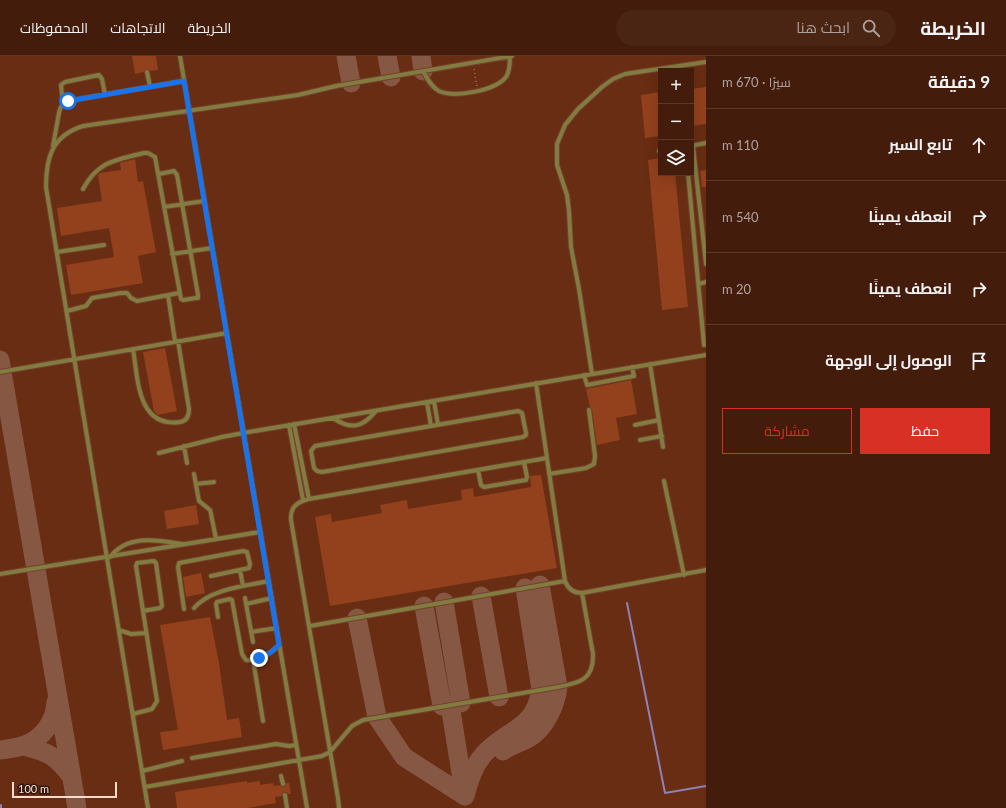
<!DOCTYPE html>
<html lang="ar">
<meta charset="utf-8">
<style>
body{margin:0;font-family:Lato,Cairo,sans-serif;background:#4a2514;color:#f1f3f6;direction:rtl}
.controls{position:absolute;right:12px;top:12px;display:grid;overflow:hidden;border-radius:0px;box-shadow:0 4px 16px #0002}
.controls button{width:36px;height:36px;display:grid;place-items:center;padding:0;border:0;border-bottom:1px solid #5b3a2c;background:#431c0b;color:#f1f3f6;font:20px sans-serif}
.scale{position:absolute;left:12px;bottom:10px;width:105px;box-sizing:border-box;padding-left:4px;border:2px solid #fddcce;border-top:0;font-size:11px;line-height:14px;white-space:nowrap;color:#fddcce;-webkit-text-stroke:3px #2e170e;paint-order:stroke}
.stop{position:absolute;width:12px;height:12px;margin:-9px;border:3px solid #1a73e8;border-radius:50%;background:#fff}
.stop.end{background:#1a73e8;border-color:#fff;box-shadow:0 1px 4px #0008}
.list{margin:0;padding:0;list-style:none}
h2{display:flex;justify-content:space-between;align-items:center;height:52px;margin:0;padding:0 16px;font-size:17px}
h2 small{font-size:13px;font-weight:400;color:#afa19d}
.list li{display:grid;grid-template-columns:26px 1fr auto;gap:12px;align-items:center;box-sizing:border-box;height:72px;padding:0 16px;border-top:1px solid #5b3a2c}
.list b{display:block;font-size:15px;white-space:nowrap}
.list em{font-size:13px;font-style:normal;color:#afa19d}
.actions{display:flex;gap:8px;padding:12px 16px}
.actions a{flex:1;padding:9px 0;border:1px solid #d93025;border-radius:0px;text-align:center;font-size:14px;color:#d93025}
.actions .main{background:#d93025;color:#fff}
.icon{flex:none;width:22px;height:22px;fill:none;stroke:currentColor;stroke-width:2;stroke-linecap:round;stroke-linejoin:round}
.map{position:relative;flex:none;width:706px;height:752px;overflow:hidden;direction:ltr}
header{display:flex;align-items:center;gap:24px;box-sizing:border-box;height:56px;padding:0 20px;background:#431c0b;border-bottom:1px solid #5b3a2c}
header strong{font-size:19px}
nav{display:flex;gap:22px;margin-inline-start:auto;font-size:14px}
.search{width:280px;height:36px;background:#4a2514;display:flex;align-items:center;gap:10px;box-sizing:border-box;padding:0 14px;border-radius:22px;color:#afa19d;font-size:15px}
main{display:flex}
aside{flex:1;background:#431c0b}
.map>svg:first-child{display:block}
.built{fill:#682d12;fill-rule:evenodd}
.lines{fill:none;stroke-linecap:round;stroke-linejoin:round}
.stream{stroke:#8d82b3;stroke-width:2}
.taxiway{stroke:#865743;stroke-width:19}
.building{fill:#93411d}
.service-casing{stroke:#73422e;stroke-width:6}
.path{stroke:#a17663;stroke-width:1.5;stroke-dasharray:1 3;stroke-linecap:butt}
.service{stroke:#837c40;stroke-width:4}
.route{stroke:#1a73e8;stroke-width:5}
</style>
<header>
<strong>الخريطة</strong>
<div class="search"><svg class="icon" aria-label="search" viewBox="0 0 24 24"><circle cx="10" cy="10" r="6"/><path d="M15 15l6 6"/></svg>ابحث هنا</div>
<nav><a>الخريطة</a><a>الاتجاهات</a><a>المحفوظات</a></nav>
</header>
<main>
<aside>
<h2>9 دقيقة<small>سيرًا · 670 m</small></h2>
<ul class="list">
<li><svg class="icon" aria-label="ahead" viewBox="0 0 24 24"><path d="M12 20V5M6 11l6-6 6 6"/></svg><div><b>تابع السير</b></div><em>110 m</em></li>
<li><svg class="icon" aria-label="right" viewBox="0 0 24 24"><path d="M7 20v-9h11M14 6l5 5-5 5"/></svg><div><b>انعطف يمينًا</b></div><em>540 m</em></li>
<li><svg class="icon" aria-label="right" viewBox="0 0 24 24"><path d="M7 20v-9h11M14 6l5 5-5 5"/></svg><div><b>انعطف يمينًا</b></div><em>20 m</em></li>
<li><svg class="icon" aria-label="arrive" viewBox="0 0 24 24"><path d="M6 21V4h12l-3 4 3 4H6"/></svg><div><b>الوصول إلى الوجهة</b></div></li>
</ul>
<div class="actions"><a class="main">حفظ</a><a>مشاركة</a></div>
</aside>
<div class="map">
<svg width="706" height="752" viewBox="0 0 706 752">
<rect width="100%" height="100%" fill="#59250f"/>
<path class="built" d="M0,0H706V752H0ZM661,15H691V117H661Z"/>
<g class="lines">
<path class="stream" d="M627,547L665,737L706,730
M1,749V752"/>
<path class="taxiway" d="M346,0L351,27
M387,0L391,21
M421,0L423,15
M0,304L77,752
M481,540L499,641
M444,546L461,647
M424,550L442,650
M357,562L377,661L404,701L465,740C469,726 473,710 484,698C507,672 534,675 541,634L525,532
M450,649L464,736
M24,690C48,696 56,700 71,720
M0,694C8,693 17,692 25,689C43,682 55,665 56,646
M503,695C511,689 520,687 529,682C545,673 556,649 558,631L540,529"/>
</g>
<path class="building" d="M132,0H156L158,14L150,15L147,13L144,16L135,18Z
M706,31V68L691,70V33Z
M661,36V80L645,82L641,39Z
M661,102V117H675L688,251L662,254L648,104Z
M135,103L138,126L143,125L156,196L138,200L143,227L71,239L66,209L114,201L109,172L61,180L57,152L102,145L98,119L100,117L121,114L120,107Z
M706,114V131H702L700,115Z
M165,292L177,355L158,359L154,355L143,296Z
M631,324L637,358L616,362L620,384L597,389L592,354L590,351L586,333Z
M541,419L557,512L330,550L315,461L331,458L332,466L382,457L380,449L407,444L408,453L462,444L461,434L473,432L474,441L531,431L530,420Z
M196,449L199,468L167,473L164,455Z
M201,517L205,537L186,541L183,521Z
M210,561L219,607L227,664L239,662L242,681L163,694L160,676L178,674L160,569Z
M247,725V727L260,725V729L273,727L274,730L280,729L282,731H285L286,727H289L291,738H288L287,736H284L282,740L275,741L276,747L248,752H177L175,736Z"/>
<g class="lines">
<g class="service-casing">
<path id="service" d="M180,0L307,752
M423,15C427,22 431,31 439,35C454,42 495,35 506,21C510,15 510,7 510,0
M147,16L150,30
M63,47L61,29L65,26L99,19L102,23L105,39
M53,90L59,57C60,51 62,48 68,45L184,25
M691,90L706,87
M693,90L706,208
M659,95H661
M688,117L704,289
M83,133C98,105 116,104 144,97H148L155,101L181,243L183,244L196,242H198V239L177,119L174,115L159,118
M164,151L204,145
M57,196L104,189
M172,198L212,192
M699,228L706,226
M168,239L175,285
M67,255L86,250L92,242L121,237H127L131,242L137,245L179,237
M133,293C138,322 137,372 180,366C187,365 189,360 189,353L178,285
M650,308L663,391
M0,316L227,277
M592,318L579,233L571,191L569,155L567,139L557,109V88L565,69L578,53L602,31L613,23L625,18L638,16L706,6
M584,319L587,329L634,320L632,311
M536,327L565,525C568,533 574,537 582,537L706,514
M434,345L438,369
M427,346L431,370
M518,355L522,357L526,377V379L523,381L322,416L317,415L314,412L311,395L315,390Z
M333,362C351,374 362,372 376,355
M294,368L309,443
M289,369L303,444
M635,369L659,364
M640,384L662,380
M184,390L187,407
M159,397L222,381L243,377L706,299
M478,414L481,429L484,431L526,424L527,421L524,406
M194,418L199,445L210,454L211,458L216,483
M549,418L586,412L594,408L595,400L589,354
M664,425L684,519
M196,428L214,426
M110,501C128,478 157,484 182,488
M240,514L243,530
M0,518L260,476
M245,542L253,586
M246,548L272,542
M194,552C210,533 245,530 269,525
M184,553L178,511L179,507L243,495L247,496L250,508L249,512L211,520
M218,561L216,548L217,546L230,543L232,544L242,598L246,604C258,606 271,597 279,589
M310,570L565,525
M119,574L131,578L146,577
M251,576L277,572
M253,603L263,665
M133,658L152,653L157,645L136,510L137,507L154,505L156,507L162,550L160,552L143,555
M192,702L276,688L289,690L296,689
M142,715L182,705
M281,720L283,728
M145,731L322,700L330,696L352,670L363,664L558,631C579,627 594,624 593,598L582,537
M285,739L287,752
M148,752L46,131C46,101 52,80 83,70L298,39L336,30L512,0
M339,752L338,742L291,464C290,451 297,446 309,443L547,402"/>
</g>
<path class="path" d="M474,13L477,31"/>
<use href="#service" class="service"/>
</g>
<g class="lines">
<path class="route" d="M68,45L184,25L279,589L270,597L259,602"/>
</g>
</svg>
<div class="controls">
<button>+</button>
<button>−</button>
<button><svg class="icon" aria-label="layers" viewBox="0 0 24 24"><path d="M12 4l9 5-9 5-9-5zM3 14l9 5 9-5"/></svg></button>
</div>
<div class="scale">100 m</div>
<div class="stop" style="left:68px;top:45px"></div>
<div class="stop end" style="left:259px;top:602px"></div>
</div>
</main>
